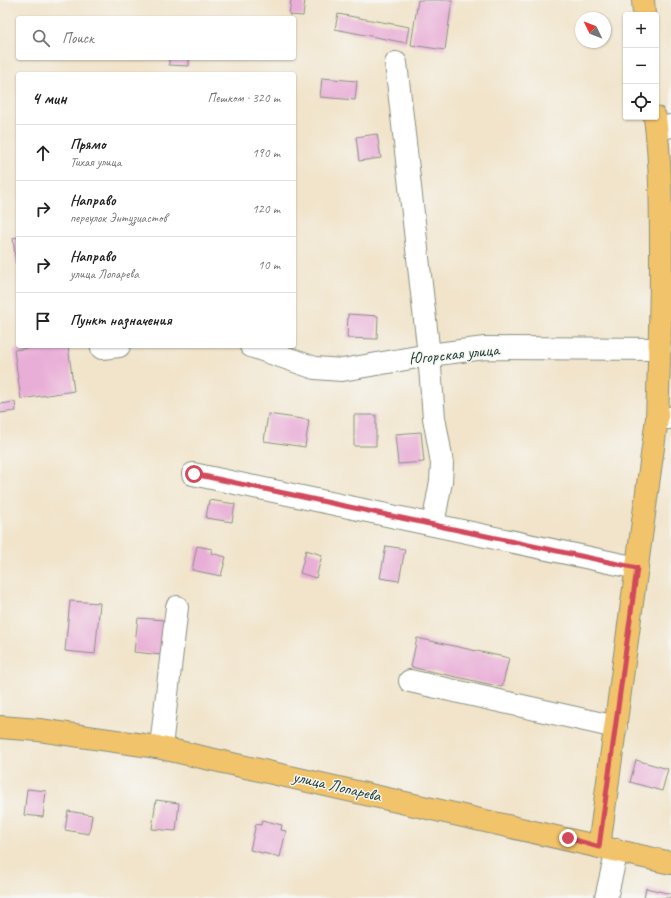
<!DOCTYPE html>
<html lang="ru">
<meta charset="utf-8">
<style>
body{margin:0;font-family:Caveat,sans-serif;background:#f2f2f2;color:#222}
.controls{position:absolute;right:12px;top:12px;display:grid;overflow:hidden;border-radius:4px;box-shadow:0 1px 3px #0004}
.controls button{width:36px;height:36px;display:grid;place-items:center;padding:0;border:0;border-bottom:1px solid #e0e0e0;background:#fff;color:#222;font:20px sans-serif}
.compass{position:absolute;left:575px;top:12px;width:36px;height:36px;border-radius:50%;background:#fff;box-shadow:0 1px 3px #0004;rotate:313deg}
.stop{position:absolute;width:12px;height:12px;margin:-9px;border:3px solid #d1495b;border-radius:50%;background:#fff}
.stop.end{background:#d1495b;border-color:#fff;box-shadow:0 1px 4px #0008}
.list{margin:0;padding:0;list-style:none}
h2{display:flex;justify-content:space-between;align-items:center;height:52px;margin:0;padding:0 16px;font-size:17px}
h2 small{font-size:13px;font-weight:400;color:#767676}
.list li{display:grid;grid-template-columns:26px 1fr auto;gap:12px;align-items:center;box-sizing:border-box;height:56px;padding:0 16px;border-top:1px solid #e0e0e0}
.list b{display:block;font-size:15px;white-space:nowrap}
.list p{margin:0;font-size:13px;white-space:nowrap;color:#767676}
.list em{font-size:13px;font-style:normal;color:#767676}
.icon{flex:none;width:22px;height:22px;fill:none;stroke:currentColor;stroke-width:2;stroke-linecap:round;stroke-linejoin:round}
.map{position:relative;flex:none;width:671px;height:898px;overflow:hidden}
.search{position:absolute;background:#fff;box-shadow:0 1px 3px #0004;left:16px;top:16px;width:280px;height:44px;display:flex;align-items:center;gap:10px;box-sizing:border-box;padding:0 14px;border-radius:4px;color:#767676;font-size:15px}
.panel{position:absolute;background:#fff;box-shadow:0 1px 3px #0004;left:16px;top:72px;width:280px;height:276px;border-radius:4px}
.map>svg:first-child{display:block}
.building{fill:#e9aed7}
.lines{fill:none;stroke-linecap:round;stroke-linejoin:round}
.minor-casing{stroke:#889080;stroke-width:24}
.major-casing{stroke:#889080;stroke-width:24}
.minor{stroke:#fff;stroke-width:22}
.major{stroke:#f1c36a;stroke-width:22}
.route{stroke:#d1495b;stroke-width:5}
.labels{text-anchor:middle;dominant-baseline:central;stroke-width:3;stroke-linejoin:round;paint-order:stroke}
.street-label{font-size:17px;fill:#1f3d34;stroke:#f6f6f2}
</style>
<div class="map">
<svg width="671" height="898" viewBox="0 0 671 898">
<rect width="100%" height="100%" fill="#f6f6f2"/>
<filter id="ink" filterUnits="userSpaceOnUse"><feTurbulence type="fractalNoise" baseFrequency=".025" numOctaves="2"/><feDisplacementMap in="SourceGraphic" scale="8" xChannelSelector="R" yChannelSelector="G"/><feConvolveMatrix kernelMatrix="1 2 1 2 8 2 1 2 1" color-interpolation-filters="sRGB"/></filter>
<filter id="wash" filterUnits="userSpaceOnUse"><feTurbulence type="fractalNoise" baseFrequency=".012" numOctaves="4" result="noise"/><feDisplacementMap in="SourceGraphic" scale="16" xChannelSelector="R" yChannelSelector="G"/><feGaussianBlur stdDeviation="0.9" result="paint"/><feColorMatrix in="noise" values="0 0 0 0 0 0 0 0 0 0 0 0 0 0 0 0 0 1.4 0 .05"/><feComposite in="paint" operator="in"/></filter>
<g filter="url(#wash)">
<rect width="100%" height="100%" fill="#f1e4cb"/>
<g id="blocks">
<path class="building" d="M291,0H305L303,16L289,15Z
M418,0H452L445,50L411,45Z
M338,14L409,27L406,43L335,29Z
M169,58H189V66L169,65Z
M322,78L357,81L355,100L320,97Z
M377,134L381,158L359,161L356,137Z
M18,237V264H16L13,238Z
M348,314L378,316L377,339L347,338Z
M30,346H68L74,391L21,399L14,350L30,348Z
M15,402L16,411L0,413V404Z
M268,414L309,420L305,447L264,441Z
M354,415H376V446H354Z
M421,432L424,462L398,464L395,434Z
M209,500L235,504L232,522L206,518Z
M197,546L212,549L211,553L226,557L221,576L192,570Z
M386,546L405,549L399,581L380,578Z
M306,550L322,555L316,578L300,573Z
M70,601L100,603L95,654L65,651Z
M138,618L165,620L162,655L134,652Z
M417,638L509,658L502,687L411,667Z
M636,760L668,769L662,791L630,782Z
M27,789L46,791L43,817L24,815Z
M156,800L179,803L176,831L152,829Z
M68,811L92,815L89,834L65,830Z
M262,820L282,825L281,830L286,831L280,857L250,850L256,824L261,825Z
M646,888L671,894L670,898H644Z"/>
</g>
</g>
<g filter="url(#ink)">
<use href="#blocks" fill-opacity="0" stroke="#889080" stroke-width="1"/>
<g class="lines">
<g class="minor-casing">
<path id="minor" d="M396,63L429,355L434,418L439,445L442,464L441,481L433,525
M657,129L671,126
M251,346L315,368L342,370L429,355L485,348L660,349
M102,348L119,346
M657,418H671
M193,474L637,568
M410,681L616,727
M157,747L162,738L177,607
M606,898L617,850"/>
</g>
<g class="major-casing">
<path id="major" d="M643,0L644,15
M0,727L39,730L157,747L671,863
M599,847L657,418C659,367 661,315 661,263C661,214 661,165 655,117"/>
</g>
<use href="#minor" class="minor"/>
<use href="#major" class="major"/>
</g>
</g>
<g class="lines" filter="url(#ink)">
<path class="route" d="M194,474L637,568L599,847L568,838"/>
</g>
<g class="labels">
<g class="street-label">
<text transform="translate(454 354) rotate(-6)">Югорская улица</text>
<text transform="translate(337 786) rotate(13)">улица Лопарева</text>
</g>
</g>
</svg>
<div class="controls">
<button>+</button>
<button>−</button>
<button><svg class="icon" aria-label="locate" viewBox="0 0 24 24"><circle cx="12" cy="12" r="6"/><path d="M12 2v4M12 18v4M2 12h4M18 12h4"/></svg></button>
</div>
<svg class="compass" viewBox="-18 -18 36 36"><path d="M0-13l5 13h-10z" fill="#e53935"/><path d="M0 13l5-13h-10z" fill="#767676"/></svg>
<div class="stop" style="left:194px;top:474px"></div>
<div class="stop end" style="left:568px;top:838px"></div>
<div class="search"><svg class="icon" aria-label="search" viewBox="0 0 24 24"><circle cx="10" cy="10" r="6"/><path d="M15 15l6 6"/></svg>Поиск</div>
<section class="panel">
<h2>4 мин<small>Пешком · 320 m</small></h2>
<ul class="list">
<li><svg class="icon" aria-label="ahead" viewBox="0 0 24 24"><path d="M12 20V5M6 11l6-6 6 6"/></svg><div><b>Прямо</b><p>Тихая улица</p></div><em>190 m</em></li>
<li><svg class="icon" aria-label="right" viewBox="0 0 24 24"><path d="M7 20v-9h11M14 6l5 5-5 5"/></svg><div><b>Направо</b><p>переулок Энтузиастов</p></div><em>120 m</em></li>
<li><svg class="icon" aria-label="right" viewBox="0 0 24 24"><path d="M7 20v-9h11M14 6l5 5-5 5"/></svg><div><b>Направо</b><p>улица Лопарева</p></div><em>10 m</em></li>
<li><svg class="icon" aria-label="arrive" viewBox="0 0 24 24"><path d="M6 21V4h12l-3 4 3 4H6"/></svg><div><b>Пункт назначения</b></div></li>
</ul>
</section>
</div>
